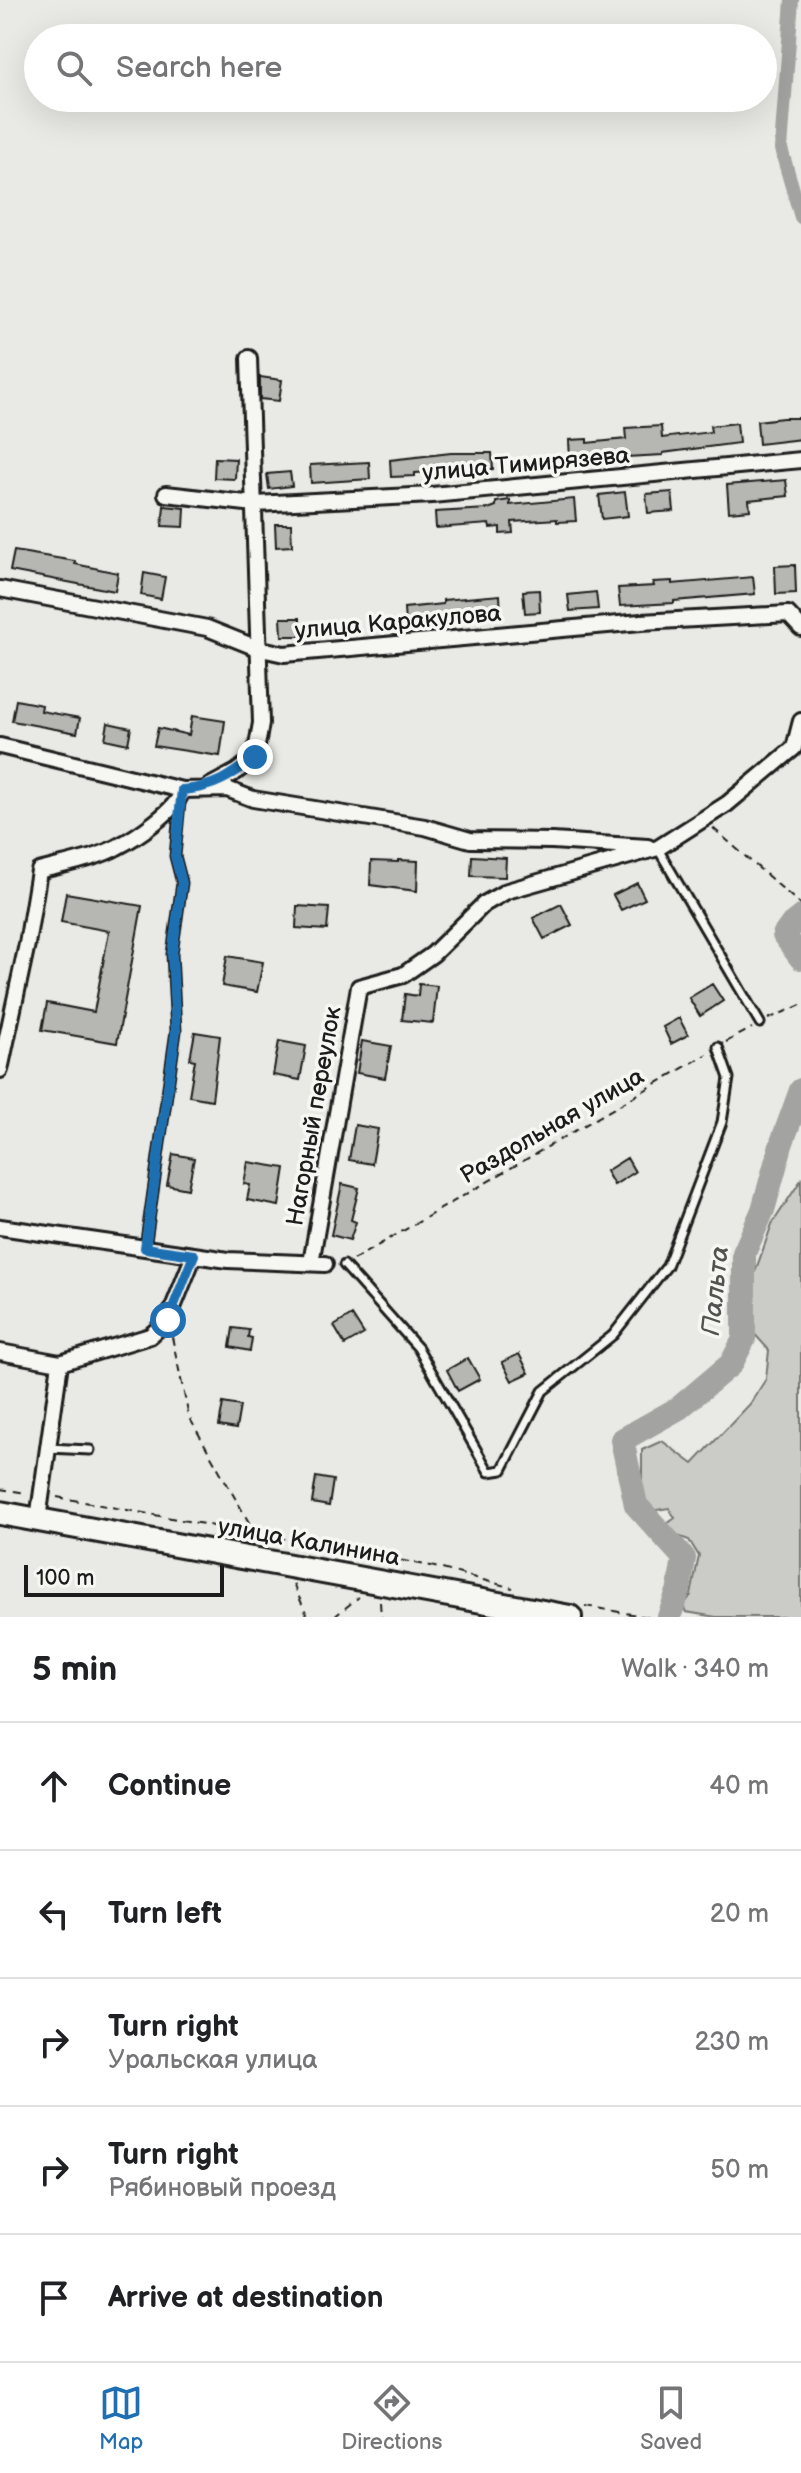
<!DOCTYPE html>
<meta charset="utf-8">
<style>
body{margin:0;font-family:"Balsamiq Sans",sans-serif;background:#f6f6f6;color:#202124}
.scale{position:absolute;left:24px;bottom:20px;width:200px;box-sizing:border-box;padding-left:8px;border:4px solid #1c1c1c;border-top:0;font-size:22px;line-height:28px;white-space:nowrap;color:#1c1c1c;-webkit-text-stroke:6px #f6f6f2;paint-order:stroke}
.stop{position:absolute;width:24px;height:24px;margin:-18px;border:6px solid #1f6fb2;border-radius:50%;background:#fff}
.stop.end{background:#1f6fb2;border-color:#fff;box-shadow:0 2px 8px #0008}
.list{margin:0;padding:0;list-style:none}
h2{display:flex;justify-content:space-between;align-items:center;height:104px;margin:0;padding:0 32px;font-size:34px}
h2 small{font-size:26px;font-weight:400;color:#757577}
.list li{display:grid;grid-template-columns:52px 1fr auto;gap:24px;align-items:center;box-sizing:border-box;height:128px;padding:0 32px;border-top:2px solid #e0e0e0}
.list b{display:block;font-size:30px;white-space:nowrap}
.list p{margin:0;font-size:26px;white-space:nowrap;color:#757577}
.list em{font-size:26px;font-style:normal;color:#757577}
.icon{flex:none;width:44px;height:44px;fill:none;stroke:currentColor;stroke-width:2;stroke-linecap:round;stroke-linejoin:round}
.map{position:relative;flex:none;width:801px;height:1617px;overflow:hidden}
.search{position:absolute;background:#fff;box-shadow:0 8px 32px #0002;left:24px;right:24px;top:24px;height:88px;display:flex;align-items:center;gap:20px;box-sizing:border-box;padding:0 28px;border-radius:44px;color:#757577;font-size:30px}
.sheet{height:744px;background:#fff}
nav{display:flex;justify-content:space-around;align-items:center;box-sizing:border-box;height:112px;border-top:2px solid #e0e0e0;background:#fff;font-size:22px;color:#757577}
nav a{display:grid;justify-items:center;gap:4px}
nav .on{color:#1f6fb2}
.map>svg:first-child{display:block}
.green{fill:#cbcbc7;stroke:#747472;stroke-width:2}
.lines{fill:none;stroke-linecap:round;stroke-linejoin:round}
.canal{stroke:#a3a3a1;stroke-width:14}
.river{stroke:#a3a3a1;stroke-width:24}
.building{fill:#b6b6b3;stroke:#1c1c1c;stroke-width:2}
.lane-casing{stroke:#1c1c1c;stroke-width:13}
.street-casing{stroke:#1c1c1c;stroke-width:20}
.secondary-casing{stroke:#1c1c1c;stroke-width:28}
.path{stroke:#1c1c1c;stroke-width:2;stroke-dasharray:8 6;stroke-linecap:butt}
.lane{stroke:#f6f6f2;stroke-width:7}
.street{stroke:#f6f6f2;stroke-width:14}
.secondary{stroke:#f6f6f2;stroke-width:22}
.route{stroke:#1f6fb2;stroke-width:10}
.labels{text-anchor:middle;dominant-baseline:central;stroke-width:7;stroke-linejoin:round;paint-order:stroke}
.street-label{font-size:24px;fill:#1c1c1c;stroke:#f6f6f2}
.water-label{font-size:26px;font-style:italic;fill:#525251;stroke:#f6f6f2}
</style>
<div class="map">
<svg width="801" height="1617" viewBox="0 0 801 1617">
<rect width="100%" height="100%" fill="#e9e9e5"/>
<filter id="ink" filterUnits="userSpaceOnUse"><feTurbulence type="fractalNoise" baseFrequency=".0125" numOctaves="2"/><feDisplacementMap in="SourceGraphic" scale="16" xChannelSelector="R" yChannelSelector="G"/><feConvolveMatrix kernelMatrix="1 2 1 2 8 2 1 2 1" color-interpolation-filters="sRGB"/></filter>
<g filter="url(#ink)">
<path class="green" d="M801,1180V1617H716L686,1612L683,1606L691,1595L699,1556L689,1540L675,1535L667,1524L675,1518L669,1508L650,1511L639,1502L642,1489V1450L662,1441L693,1464L750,1404L766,1379L769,1350L750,1329L753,1278L772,1224Z"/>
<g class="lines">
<path class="canal" d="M792,0L781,149L801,217"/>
<path class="river" d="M801,917L792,924L784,935L801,958
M669,1617L679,1589L684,1558L636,1505L622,1440L679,1408L731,1364L744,1339V1253L763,1210L781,1145L801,1090"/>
</g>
<path class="building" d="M260,377L282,380L279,401L260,399Z
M783,418H801V439L759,444L757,421Z
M737,423L739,443L663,453V455L570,460L569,440L587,439V443L626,439L625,428L661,426L662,438L711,432L710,426Z
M451,453H492L493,469L415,473V476L391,477L390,460Z
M215,458L236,459L235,479L214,478Z
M369,462L370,479L311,483L310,465Z
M290,472L292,486L269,489L267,474Z
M786,480L788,496L749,500L750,510L729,512L727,485Z
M625,492L628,516L602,519L599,495Z
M672,492L674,511L648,513L646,494Z
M574,499L576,521L557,522V519L512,522L513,533L500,534V527L490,528L489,524L436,528L435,512L488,509L496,506V502L510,500V505Z
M164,506L185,508L184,527L162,526Z
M275,524H291L292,546L276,547Z
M14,551L75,561V564L118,573L115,591L10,571Z
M795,565L796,593L776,594L775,566Z
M144,573L165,577L161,599L141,595Z
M753,577L755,594L674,601V603L620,606L618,588L654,586L653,582L672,581V584Z
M539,590L540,612L525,613L523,591Z
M596,592L598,609L570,611L568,595Z
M500,595L501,616L405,625L404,608L443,604V600Z
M281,618H300V636H282Z
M16,700L42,705L41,711L80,718L77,733L12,721Z
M192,716L225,721L220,756L154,746L158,728L189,735Z
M108,723L131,728L128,744L105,739Z
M472,856L506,858L505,877L471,876Z
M398,860L418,861L417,891L370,885L371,861L398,862Z
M637,883L645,899L621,910L613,895Z
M66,893L142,906L117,1043L42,1030L47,1003L94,1012L109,931L61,922Z
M561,904L572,925L544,939L533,918Z
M297,906L329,908L327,930L296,928Z
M227,956L263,962L257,992L222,986Z
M419,984L437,986L433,1023L402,1020L405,994L418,996Z
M712,984L723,1001L700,1016L689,998Z
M679,1018L688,1035L671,1044L663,1027Z
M195,1032L220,1036L212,1100L189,1096L195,1060L190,1059Z
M279,1041L306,1046L300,1080L273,1075Z
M362,1041L391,1046L385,1078L357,1073Z
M355,1125L378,1129L372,1164L349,1160Z
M173,1154L194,1158L188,1189L167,1185Z
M627,1158L635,1172L614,1185L606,1171Z
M248,1162L285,1168L279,1206L247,1200L250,1185L244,1184Z
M342,1184L359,1188L351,1220L356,1222L350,1240L331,1235Z
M352,1315L364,1334L345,1345L334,1326Z
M233,1328L249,1330L248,1337L252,1338L250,1351L230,1347Z
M519,1354L529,1373L512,1381L502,1362Z
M468,1358L480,1379L458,1391L447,1370Z
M223,1403L240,1406L236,1429L219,1426Z
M316,1477L333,1480L329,1506L312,1503Z"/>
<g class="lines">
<g class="lane-casing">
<path id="lane" d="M658,849L760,1023
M145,1248L176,1031L172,954L182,883L175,856L180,802
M344,1265L418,1348L489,1472L502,1470L543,1391L613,1335L667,1266L722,1122L729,1078L718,1047
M48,1448L90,1450"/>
</g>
<g class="street-casing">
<path id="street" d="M166,494L255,504L432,495L801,460
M0,589L207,628L257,648L284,654L641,622L788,614L801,628
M0,746L182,790L227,789L253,799L425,827L470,840L552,841L648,847
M208,787L236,772L255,757L261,723L249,358
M0,1070L27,944L39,871C64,864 95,859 117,847C135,838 179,809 182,790
M0,1227L228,1260L325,1264
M311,1263L359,987L403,975L433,954L484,904L507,891L658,848L727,804L794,748L801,721
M0,1352L60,1363L38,1519
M60,1363L150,1336L168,1320L194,1255"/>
</g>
<g class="secondary-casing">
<path id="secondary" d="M0,1513L570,1617"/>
</g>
<path class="path" d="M713,828L801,905
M768,1019L801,1005
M726,1042L752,1028
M353,1260L707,1054
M172,1337L189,1417L251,1526L265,1543
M0,1489L27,1493
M57,1497L431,1566L513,1588
M293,1584L308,1617
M380,1602L381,1617
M585,1606L648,1617
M334,1617L359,1597"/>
<use href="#lane" class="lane"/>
<use href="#street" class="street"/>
<use href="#secondary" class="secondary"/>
</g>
</g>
<g class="lines" filter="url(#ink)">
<path class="route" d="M168,1320L194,1255L145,1248L176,1031L172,954L182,883L175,856L181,799L182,790C214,788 231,776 255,757"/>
</g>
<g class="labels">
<g class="street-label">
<text transform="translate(526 464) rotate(-5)">улица Тимирязева</text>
<text transform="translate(398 622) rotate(-5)">улица Каракулова</text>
<text transform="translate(314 1116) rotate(-80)">Нагорный переулок</text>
<text transform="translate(552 1126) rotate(-30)">Раздольная улица</text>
<text transform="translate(309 1542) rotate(10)">улица Калинина</text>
</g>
<g class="water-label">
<text transform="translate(716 1291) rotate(-84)">Пальта</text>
</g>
</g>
</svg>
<div class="scale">100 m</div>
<div class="stop" style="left:168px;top:1320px"></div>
<div class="stop end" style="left:255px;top:757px"></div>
<div class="search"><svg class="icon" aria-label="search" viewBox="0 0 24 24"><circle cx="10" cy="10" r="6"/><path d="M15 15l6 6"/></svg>Search here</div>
</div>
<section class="sheet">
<h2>5 min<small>Walk · 340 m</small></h2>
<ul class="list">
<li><svg class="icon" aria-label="ahead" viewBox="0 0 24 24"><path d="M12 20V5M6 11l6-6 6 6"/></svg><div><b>Continue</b></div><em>40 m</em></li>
<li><svg class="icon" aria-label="left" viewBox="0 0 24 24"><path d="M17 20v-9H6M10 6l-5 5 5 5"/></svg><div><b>Turn left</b></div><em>20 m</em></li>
<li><svg class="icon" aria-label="right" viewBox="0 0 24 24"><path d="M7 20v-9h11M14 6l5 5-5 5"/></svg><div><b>Turn right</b><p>Уральская улица</p></div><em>230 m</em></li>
<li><svg class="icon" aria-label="right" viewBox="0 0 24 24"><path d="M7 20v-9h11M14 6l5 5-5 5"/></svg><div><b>Turn right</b><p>Рябиновый проезд</p></div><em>50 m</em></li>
<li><svg class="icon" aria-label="arrive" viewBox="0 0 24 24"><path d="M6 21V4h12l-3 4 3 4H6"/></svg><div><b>Arrive at destination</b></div></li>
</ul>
</section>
<nav>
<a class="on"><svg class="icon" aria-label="map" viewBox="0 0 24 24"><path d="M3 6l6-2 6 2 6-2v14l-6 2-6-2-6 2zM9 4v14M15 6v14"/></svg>Map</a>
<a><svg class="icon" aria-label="directions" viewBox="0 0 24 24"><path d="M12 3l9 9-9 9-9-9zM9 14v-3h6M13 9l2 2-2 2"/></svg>Directions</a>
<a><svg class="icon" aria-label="saved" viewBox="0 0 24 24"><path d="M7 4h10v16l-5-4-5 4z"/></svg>Saved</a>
</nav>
